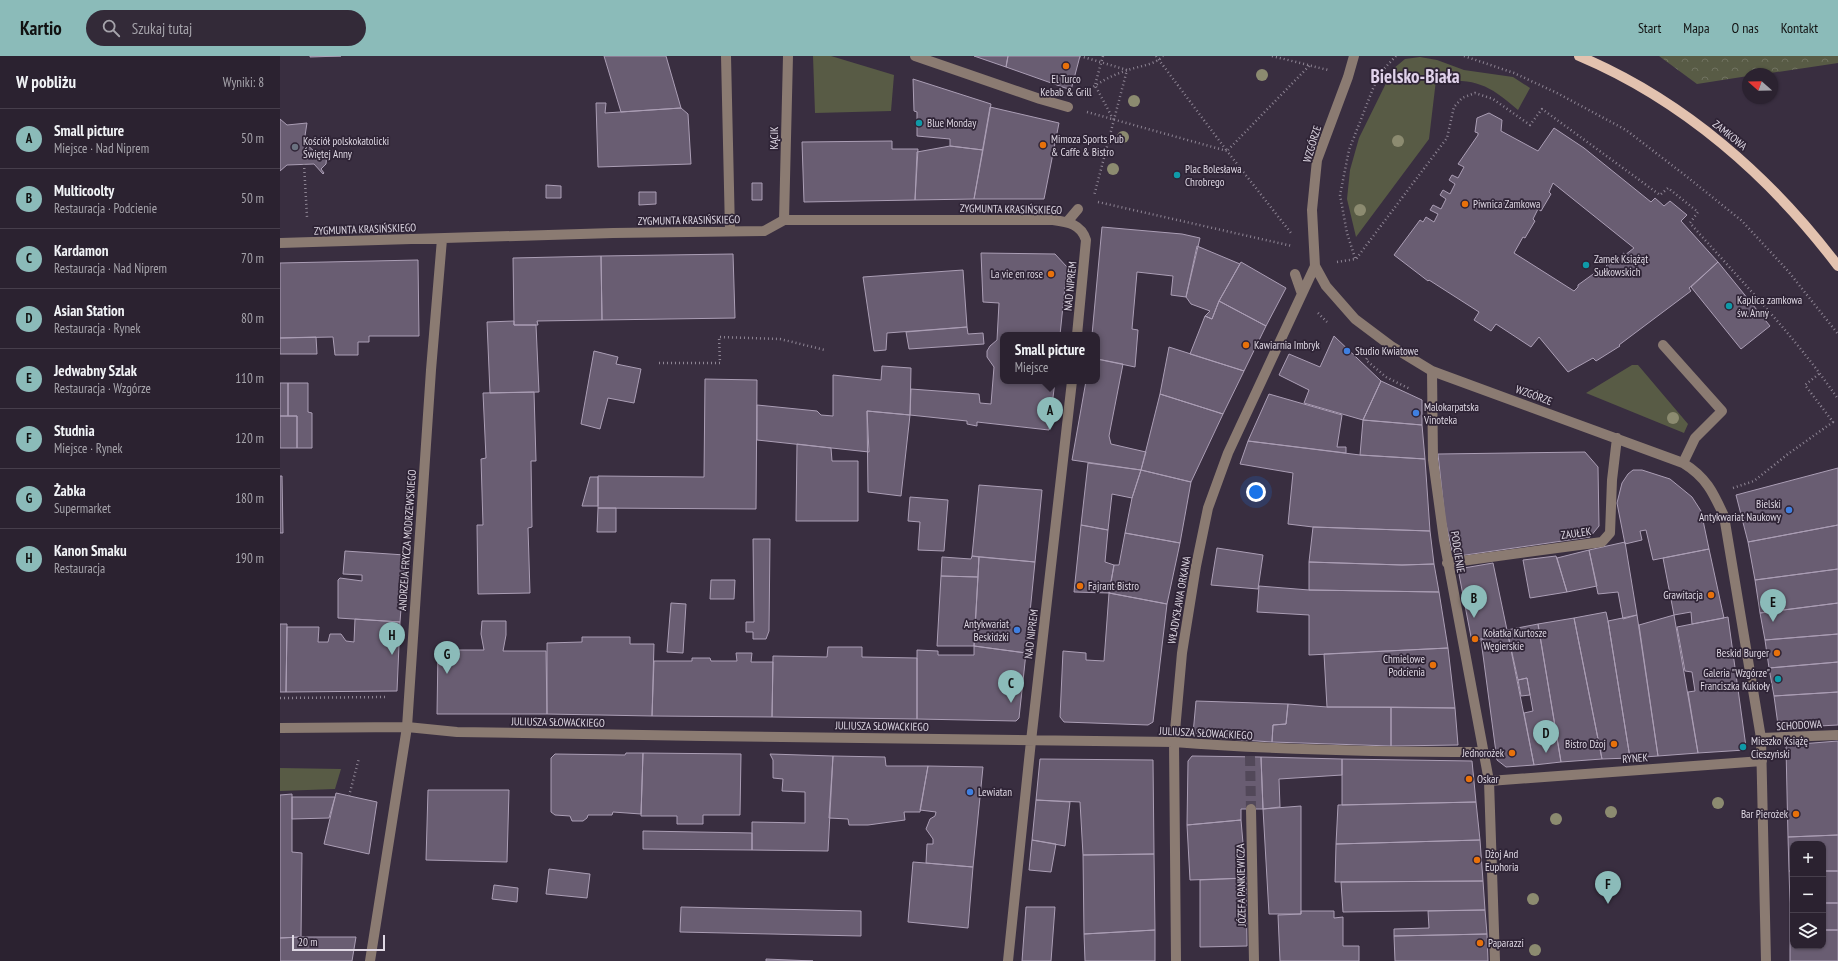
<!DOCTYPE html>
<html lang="pl">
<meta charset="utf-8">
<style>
body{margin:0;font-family:"PT Sans Narrow",sans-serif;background:#332a38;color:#f1f3f6}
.controls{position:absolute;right:12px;bottom:12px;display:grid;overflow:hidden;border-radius:8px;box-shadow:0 1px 3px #0004}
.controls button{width:36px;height:36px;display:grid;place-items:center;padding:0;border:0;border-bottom:1px solid #473f4c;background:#2b2230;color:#f1f3f6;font:20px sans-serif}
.compass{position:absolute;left:1462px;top:12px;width:36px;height:36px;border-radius:50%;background:#2b2230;box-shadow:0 1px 3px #0004;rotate:290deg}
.scale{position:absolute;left:12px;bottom:10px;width:93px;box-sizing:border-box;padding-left:4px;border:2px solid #dfd8e4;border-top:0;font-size:11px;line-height:14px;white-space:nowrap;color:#dfd8e4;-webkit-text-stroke:3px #2f2436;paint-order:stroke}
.you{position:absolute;left:976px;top:436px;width:14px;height:14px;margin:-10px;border:3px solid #fff;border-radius:50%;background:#1a73e8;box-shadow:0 0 0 6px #1a73e833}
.badge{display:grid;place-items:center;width:26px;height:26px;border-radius:50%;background:#8bbbb9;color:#111;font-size:13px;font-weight:700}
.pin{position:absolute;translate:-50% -33px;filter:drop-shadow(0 1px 2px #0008)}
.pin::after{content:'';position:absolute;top:21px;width:14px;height:12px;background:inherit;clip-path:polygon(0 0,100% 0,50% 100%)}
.popup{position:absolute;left:720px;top:276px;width:100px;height:52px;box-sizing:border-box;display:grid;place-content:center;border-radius:8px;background:#2b2230;filter:drop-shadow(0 1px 3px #0005);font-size:13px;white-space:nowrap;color:#a6a4ab}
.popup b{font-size:15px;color:#f1f3f6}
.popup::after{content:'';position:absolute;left:50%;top:100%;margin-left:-8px;border:8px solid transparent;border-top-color:#2b2230}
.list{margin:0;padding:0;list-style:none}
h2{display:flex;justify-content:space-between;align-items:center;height:52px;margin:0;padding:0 16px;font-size:17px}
h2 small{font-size:13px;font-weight:400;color:#a6a4ab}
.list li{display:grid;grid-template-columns:26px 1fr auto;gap:12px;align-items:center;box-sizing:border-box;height:60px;padding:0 16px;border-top:1px solid #473f4c}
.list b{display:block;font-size:15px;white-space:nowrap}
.list p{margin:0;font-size:13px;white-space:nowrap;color:#a6a4ab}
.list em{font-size:13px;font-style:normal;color:#a6a4ab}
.icon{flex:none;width:22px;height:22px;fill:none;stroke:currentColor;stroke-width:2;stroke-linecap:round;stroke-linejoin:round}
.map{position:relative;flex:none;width:1558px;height:905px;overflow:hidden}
header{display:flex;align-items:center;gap:24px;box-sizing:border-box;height:56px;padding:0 20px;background:#8bbbb9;color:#111}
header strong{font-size:19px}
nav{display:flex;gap:22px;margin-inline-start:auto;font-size:14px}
.search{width:280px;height:36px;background:#332a38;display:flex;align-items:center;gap:10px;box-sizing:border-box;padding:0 14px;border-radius:22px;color:#a6a4ab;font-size:15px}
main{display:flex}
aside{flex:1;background:#2b2230}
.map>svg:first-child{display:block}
.green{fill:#585b45}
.forest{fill:url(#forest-crowns)}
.building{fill:#695d72;stroke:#ab9eb5;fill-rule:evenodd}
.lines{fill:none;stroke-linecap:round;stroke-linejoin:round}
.minor-tunnel{stroke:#524859;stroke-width:10;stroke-dasharray:10 5;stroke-linecap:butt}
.path{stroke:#8e8594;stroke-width:2.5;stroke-dasharray:1 3;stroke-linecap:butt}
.minor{stroke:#8b7b72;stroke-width:10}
.major{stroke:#e3c2af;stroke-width:10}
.tree{fill:#8c8b70}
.food-dot{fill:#e8710a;stroke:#2f2436;stroke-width:1.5}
.culture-dot{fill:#0f9aa8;stroke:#2f2436;stroke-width:1.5}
.worship-dot{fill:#6b7280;stroke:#2f2436;stroke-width:1.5}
.shop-dot{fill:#3f7fe0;stroke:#2f2436;stroke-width:1.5}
.labels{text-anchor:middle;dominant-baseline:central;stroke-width:3.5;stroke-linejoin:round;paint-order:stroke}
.poi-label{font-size:11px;fill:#dfd8e4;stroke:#2f2436;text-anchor:start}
.street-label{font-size:11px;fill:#dfd8e4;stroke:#2f2436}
.town-label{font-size:19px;font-weight:bold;fill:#e0d2ea;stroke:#2f2436}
</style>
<header>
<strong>Kartio</strong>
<div class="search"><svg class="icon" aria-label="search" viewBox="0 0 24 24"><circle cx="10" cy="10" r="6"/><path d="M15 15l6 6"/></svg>Szukaj tutaj</div>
<nav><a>Start</a><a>Mapa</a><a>O nas</a><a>Kontakt</a></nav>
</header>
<main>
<aside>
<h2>W pobliżu<small>Wyniki: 8</small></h2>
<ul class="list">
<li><span class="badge">A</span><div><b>Small picture</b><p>Miejsce · Nad Niprem</p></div><em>50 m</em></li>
<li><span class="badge">B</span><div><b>Multicoolty</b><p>Restauracja · Podcienie</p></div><em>50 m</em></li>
<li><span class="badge">C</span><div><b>Kardamon</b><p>Restauracja · Nad Niprem</p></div><em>70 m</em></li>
<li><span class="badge">D</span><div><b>Asian Station</b><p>Restauracja · Rynek</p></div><em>80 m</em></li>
<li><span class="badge">E</span><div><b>Jedwabny Szlak</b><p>Restauracja · Wzgórze</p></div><em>110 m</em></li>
<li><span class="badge">F</span><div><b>Studnia</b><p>Miejsce · Rynek</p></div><em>120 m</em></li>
<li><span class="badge">G</span><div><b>Żabka</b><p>Supermarket</p></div><em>180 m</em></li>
<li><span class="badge">H</span><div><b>Kanon Smaku</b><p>Restauracja</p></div><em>190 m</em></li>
</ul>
</aside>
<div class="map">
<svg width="1558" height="905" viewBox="0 0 1558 905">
<defs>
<pattern id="forest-crowns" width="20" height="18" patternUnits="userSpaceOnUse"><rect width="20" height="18" fill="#585b45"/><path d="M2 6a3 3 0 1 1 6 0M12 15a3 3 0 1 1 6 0" fill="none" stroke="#707260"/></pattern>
</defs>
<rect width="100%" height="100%" fill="#392e40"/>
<path class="green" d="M533,0H551L614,19L611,55L535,57Z
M1140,1L1157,4L1184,14L1233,21L1250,32L1238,54C1207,27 1197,24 1156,24L1149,83L1076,181L1067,143L1070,114L1079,82L1113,13L1125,3Z
M1352,309H1358L1408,368L1404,377L1306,337Z
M0,712L61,713L55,733L0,735Z"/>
<path class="forest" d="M1379,0H1558V7L1484,18H1468V20L1417,28Z"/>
<path class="building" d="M30,0H61L30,1Z
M324,0H386L401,52L341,56Z
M694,0H728L726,11Z
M728,0H800L791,34L726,11Z
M633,23L711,48L703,94L670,90V83L637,80V56L634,55Z
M316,47H326L325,57L401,52L408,58L411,108L318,111Z
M710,51L779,67L764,143H694Z
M1209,57L1222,64L1221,75L1258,95L1274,72L1304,92L1371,146L1375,142L1384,150L1390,145L1407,159L1401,165L1438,206L1409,232L1411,235L1339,289L1340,290L1316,305L1313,302L1288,316L1259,281L1251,291L1216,268L1211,275L1194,264L1199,256L1149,224L1148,225L1114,199L1140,164L1143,166L1146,161L1154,166L1158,158L1150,154L1153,149L1161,153L1166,143L1160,139L1163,134L1170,138L1175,128L1169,124L1172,119L1178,122L1184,111L1178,108L1198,79V77L1195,76L1197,62ZM1273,127L1354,192L1345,199L1344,197L1341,199L1342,201L1330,209L1329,207L1326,210L1327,212L1317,218L1316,216L1298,229V231L1294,235L1234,197L1243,181L1245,182L1255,165L1253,163L1258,153L1261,155L1271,138L1269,136Z
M0,63L7,69L27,67L24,86L36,97H47L46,108L41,113L44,117L43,118L34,108L7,109L0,115Z
M612,85V93H638L635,144L524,146L522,86Z
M670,90L703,94L694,143L635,144L637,96Z
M472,127H482V144H472Z
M266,129L281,130V142H266Z
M359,136H376V148L359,149Z
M822,171L902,178L920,182L906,241L891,239L893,220L857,216L852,273L858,274L855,311L817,303V279H812Z
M917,190L960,208L939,245L932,263L925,260L930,255L911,248L906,241Z
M701,197L775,198L787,211L780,279H723V325H775L769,374L697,366V370L687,368V365L630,359L631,333L699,338L700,347L711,348L714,311L707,301V295L710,290L717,284L719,247L703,246Z
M453,198L455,262L322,264L321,200Z
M321,200L322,264L257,265L258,269H234L233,202Z
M138,204L139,280H89V286H78V299H55L53,281L0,282V207Z
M961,206L1006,232L986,270L939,245Z
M1438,206L1490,270L1461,293L1411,231Z
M683,214L687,271L607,277L606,294L594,295L583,221Z
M939,245L986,270L964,315L910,298L925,260L932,263Z
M234,265V269H256L259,336L210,337L207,266Z
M687,271L688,278L703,277L704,288L629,293L626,276Z
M1054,280L1101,325L1083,364L1024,347L1029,334L999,319L1009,298L1040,311Z
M36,281L37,298H0V282Z
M889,291L964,315L943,358L880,338Z
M314,295L338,301L336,308L361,313L354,347L328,342L320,373L301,368Z
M817,303L843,308L829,380L831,388L866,396L861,414L792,404L806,325H817Z
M602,310L631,312L630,359L587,355L589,396L477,384V349L537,355L541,359L553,360V319L601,324Z
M425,323L477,324L476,453L318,452V420L424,421Z
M1101,325L1142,344V369L1083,364Z
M0,327H8V360H0Z
M8,327H28V356L32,357V392H17V360H8Z
M254,336L256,405H251L252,471L248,472L250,537L198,538L197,469H203L201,403L206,402L203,337Z
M880,338L943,358L911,426L861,414Z
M989,338L1062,359L1057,391H1066V397L968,385Z
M587,355L630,359L621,440L588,436Z
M0,360H17V392H0Z
M1083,364L1142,369L1145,403L1080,399Z
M968,385L1080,399L1145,403L1150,475L1033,471L1008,468L1013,417L960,408Z
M517,388L551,392L552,405H578V465H516Z
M1305,396L1318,411L1319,470L1310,481L1179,500L1172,495L1165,464L1158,398Z
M808,407L861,414L852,442L832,438L828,474L801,469Z
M1558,412V469L1468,486L1456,439Z
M861,414L911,426L900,487L845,477L852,442Z
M1353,414H1362L1390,423L1412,441L1421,455L1429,493L1373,504L1366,474L1360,475L1362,484L1345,488L1337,447L1342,427L1348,418Z
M0,420H2L3,477H0Z
M310,421H318V450H302Z
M699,429L762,434L755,506L692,500Z
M630,441L668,444L664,495L638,494L640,466L628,465Z
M318,452H336V476H317Z
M801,469L828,474L825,506L834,509L829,537L794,536Z
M1558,469V513L1475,524L1468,486Z
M1033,471L1150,475L1154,508L1122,509L1029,506Z
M845,477L900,487L887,548L829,537L834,509H839Z
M473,483H490L489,575L486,583H473V576H466V566H474Z
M1345,486L1357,559L1343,563L1338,536L1318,538L1309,494Z
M937,492L983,499L978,533L931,529Z
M1429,493L1444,562L1412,568L1411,556L1394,559L1383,502Z
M1309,494L1317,530L1287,536L1277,502Z
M65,495L125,499L120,566L58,562V524L60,522L82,525V519L63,518Z
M692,500L699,501L698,521L661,520L662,501L691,503Z
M1276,500L1287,536L1250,542L1243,504Z
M699,501L755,506L746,597L694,590Z
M1029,506L1122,509L1154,508L1159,536L1029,534Z
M1213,507L1227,574L1192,586L1178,513Z
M1558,513V547L1480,557L1475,524Z
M661,520L698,521L694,590H657Z
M431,524H455L454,543H430Z
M979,530L1029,534L1159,536L1168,592L1029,599V559L977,556Z
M829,537L887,548L873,666L868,669L784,666L780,661L783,595L806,597V604L824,605Z
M391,547L406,548L403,597L387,596Z
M1558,547V578L1485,584L1480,557Z
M1326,556L1328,565L1350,702L1322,703L1294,562Z
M1357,559L1378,700L1350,702L1328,565Z
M1394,559L1418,697L1378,700L1359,569Z
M1448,561L1466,691L1465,694L1418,697L1408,636L1415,635L1412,616L1405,615L1397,571Z
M1294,562L1322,703L1281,706L1258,568Z
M75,563L120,566L117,635L6,636L7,571H39L38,586H48L50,578H61L66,585L74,586Z
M202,565H226V579L223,595H266L267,658H157L158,594H204L201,578Z
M0,568H7L6,636H0Z
M1258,568L1281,706L1254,709L1244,657L1253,655L1247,622L1238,624L1227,574Z
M1227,574L1254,709L1226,711L1217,704L1201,584Z
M1558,578V606L1489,612L1485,584Z
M302,581H350V588H374L372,660L267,658V587L302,586Z
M694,590L746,597L739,662L736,665L637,663V594L658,595V599H694Z
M548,591H582V601L637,602V663L492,661L493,600L547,601Z
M1168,592L1175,652L1047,651L1044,598Z
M456,597H472L471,606H493L492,661L372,660L374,605H412V602H430L431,605H457Z
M1558,606V636L1494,640L1489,612Z
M1247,622L1250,639L1241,640L1238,624Z
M1558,636V669L1501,672L1498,669L1494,640Z
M916,645L1008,648L1006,668L993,669L992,686L917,681L913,678Z
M1008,648L1047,651H1111V690L992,686L993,669L1006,668Z
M1111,651L1175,652L1178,689L1111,690Z
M1558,685V779L1508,781L1506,691L1508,689Z
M346,697H363L361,758L333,756L332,759H308L307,762L303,765H292L290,760L275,759L271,756V702L275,698L345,699Z
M363,697L461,698L460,759H423V768H397V760H361Z
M490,698L553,700L548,795L472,794V766L525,767V736L502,735L503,723L493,722V704Z
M553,700L605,701L606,710H648L640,756H624L625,764L588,769H569L568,763L549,762Z
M912,700L981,701L983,753H961V764L907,769L908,705Z
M981,701L1062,703V719L999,723L1000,751L983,753Z
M760,703L873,704L874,798L803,799L800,746L756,744Z
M1062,703L1192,705L1196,746L1062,749Z
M648,710L703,711L693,811L646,807L647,788H653V783L646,773L650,763L655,760L656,756L640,754Z
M148,734H229L227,806L146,804Z
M56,737L97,746L89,798L44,788Z
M12,738V796L22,797L21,881L0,882V739Z
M12,741H55L49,762L12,763Z
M756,744L790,746L785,790L752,784Z
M1196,746L1200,784L1056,788L1058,749Z
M1021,750V858H989L983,753Z
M961,764L966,822L910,824L907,769Z
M363,775L472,777V794L363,793Z
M1558,779V815H1543V788H1513V815H1509L1508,781Z
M752,784L776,788L771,816L749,814Z
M1200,784L1203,825L1055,826L1056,788Z
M874,798L875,874L804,878L803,799Z
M633,806L693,811L688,872L628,866Z
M269,813L310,818L307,842L266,838Z
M1509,815H1513V847H1510Z
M1543,815H1558V847H1543Z
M966,822L967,890L920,891V824Z
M1203,825L1205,854L1063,856L1061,826Z
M214,829L238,832L237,846L212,843Z
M1510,847H1513V875H1510Z
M1543,847H1558V874H1543Z
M401,851L581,855V880L400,876Z
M746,851H775L771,905H742Z
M1205,854L1207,878L1114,880V873L1149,872L1148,855Z
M1021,855H1054V862L1063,861V890H1079V905H1000L998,859L1021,858Z
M875,874V905H805L804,878Z
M1543,874H1558V905H1510V875H1513V890H1543Z
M1207,878L1208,905H1115L1114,880Z
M21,881H76L72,905H0V882Z
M486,903L533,905H486Z"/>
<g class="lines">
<path class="minor-tunnel" d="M970,700L971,753"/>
<path class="path" d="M800,0L847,14L814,140
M823,0L815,29L833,63
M876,0L947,95L1030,9
M992,0L1048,14
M1184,0L1234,17L1277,37L1346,74L1406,120L1462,165L1508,215L1558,278
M804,38C817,27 832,19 848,14C859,10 875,9 883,0
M807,56L947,95L1011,177
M24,108L27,161
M818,146L1012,190
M1075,202L1067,177L1060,139L1069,94L1094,30L1102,15L1116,0
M1057,206L1076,203L1167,82L1174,51L1182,42L1195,37L1213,43L1250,69L1262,53L1380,139L1388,132L1418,156L1410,167C1461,225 1515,280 1558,343
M1038,257L1047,266
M1089,299L1086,304L1106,321L1130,333
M379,307H440L439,281L500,283L545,294
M1453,432L1474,425L1508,398L1553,366L1525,329L1540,317
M0,642L107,641
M69,740L79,702"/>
<path class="minor" d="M446,0L450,175
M635,0L760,43L788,51
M1074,0L1068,21L1037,104L1032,154L1035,210L1046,230L1075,263L1111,290L1152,315L1403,407C1426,421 1433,436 1444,460L1481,682L1486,905
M504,164L508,0
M787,166L798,153
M0,187L333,177L484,175L504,164H773C788,166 801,168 806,184L797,279
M1015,218L1022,238
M1383,289L1442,355L1415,382L1403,407
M1152,315L1153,404L1164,484L1209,725L1215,905
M1167,507L1322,486L1330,477L1332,424L1337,382
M0,672L127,671L177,676L423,680L894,686C997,694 1100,696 1203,696
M1481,682L1558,679
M1209,725L1482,705
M971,753L974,905
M90,905L127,671L151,314L162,183
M728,905L751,685L792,325
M896,905L894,686L902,597L916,510L928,452L948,397L1035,210"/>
<path class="major" d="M1299,0C1403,44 1490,120 1558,210"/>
</g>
<g class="tree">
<circle cx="982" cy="19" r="6"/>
<circle cx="854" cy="45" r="6"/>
<circle cx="843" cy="81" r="6"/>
<circle cx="1118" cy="85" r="6"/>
<circle cx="833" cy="113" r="6"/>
<circle cx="1080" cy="154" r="6"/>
<circle cx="1393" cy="362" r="6"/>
<circle cx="1438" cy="747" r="6"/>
<circle cx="1331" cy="756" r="6"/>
<circle cx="1276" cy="763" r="6"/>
<circle cx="1253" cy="843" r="6"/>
<circle cx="1255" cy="894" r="6"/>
</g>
<g class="food-dot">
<circle cx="786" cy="10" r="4"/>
<circle cx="763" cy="89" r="4"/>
<circle cx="1185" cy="148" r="4"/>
<circle cx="771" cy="218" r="4"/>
<circle cx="966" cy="289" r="4"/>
<circle cx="800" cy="530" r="4"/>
<circle cx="1431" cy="539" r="4"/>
<circle cx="1195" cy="583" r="4"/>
<circle cx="1497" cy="597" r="4"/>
<circle cx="1153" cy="609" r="4"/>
<circle cx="1334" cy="688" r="4"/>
<circle cx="1232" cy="697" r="4"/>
<circle cx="1189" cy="723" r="4"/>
<circle cx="1516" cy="758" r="4"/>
<circle cx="1197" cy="804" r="4"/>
<circle cx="1200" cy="887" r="4"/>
</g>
<g class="culture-dot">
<circle cx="639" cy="67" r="4"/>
<circle cx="897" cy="119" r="4"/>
<circle cx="1306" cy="209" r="4"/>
<circle cx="1449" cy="250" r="4"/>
<circle cx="1498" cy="623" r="4"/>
<circle cx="1463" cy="691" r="4"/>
</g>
<circle class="worship-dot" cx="15" cy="91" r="4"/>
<g class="shop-dot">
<circle cx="1067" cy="295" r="4"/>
<circle cx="1136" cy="357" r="4"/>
<circle cx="1509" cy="454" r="4"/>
<circle cx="737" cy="574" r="4"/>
<circle cx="690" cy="736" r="4"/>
</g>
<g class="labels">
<g class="poi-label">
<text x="786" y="23" text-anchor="middle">El Turco<tspan x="786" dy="13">Kebab &amp; Grill</tspan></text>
<text x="647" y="67">Blue Monday</text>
<text x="771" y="83">Mimoza Sports Pub<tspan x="771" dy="13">&amp; Caffe &amp; Bistro</tspan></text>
<text x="23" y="85">Kościół polskokatolicki<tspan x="23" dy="13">Świętej Anny</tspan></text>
<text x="905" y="113">Plac Bolesława<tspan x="905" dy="13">Chrobrego</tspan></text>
<text x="1193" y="148">Piwnica Zamkowa</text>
<text x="1314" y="203">Zamek Książąt<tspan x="1314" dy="13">Sułkowskich</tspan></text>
<text x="763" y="218" text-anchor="end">La vie en rose</text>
<text x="1457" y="244">Kaplica zamkowa<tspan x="1457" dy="13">św. Anny</tspan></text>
<text x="974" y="289">Kawiarnia Imbryk</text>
<text x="1075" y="295">Studio Kwiatowe</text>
<text x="1144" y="351">Malokarpatska<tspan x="1144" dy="13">Vinoteka</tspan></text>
<text x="1501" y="448" text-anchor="end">Bielski<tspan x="1501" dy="13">Antykwariat Naukowy</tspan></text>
<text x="808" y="530">Fajrant Bistro</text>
<text x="1423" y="539" text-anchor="end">Grawitacja</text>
<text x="729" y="568" text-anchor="end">Antykwariat<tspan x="729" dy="13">Beskidzki</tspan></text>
<text x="1203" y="577">Kołatka Kurtosze<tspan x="1203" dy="13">Węgierskie</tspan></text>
<text x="1489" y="597" text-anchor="end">Beskid Burger</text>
<text x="1145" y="603" text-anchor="end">Chmielowe<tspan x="1145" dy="13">Podcienia</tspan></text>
<text x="1490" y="617" text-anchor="end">Galeria "Wzgórze"<tspan x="1490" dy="13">Franciszka Kukioły</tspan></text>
<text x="1471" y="685">Mieszko Książę<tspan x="1471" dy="13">Cieszyński</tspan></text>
<text x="1326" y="688" text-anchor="end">Bistro Dżoj</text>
<text x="1224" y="697" text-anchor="end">Jednorożek</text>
<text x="1197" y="723">Oskar</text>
<text x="698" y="736">Lewiatan</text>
<text x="1508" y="758" text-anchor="end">Bar Pierożek</text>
<text x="1205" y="798">Dżoj And<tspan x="1205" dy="13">Euphoria</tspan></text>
<text x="1208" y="887">Paparazzi</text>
</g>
<g class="street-label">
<text transform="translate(1450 79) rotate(39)">ZAMKOWA</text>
<text transform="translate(494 82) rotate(-89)">KĄCIK</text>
<text transform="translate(1032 88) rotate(-73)">WZGÓRZE</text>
<text transform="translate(731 153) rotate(1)">ZYGMUNTA KRASIŃSKIEGO</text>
<text transform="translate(409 164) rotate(-1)">ZYGMUNTA KRASIŃSKIEGO</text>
<text transform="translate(85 173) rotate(-2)">ZYGMUNTA KRASIŃSKIEGO</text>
<text transform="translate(790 230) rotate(-84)">NAD NIPREM</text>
<text transform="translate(1254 339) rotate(20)">WZGÓRZE</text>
<text transform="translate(1296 477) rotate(-8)">ZAUŁEK</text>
<text transform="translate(127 484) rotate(-86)">ANDRZEJA FRYCZA MODRZEWSKIEGO</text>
<text transform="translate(1178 496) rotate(81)">PODCIENIE</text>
<text transform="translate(899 544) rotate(-80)">WŁADYSŁAWA ORKANA</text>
<text transform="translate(751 578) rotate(-83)">NAD NIPREM</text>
<text transform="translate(278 666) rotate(1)">JULIUSZA SŁOWACKIEGO</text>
<text transform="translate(1519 669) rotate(-3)">SCHODOWA</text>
<text transform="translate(602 670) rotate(1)">JULIUSZA SŁOWACKIEGO</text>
<text transform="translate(926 677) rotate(3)">JULIUSZA SŁOWACKIEGO</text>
<text transform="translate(1355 702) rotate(-4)">RYNEK</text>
<text transform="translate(961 829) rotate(-91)">JÓZEFA PANKIEWICZA</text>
</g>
<g class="town-label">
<text x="1135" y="20">Bielsko-Biała</text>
</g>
</g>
</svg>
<div class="controls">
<button>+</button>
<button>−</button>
<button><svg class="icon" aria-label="layers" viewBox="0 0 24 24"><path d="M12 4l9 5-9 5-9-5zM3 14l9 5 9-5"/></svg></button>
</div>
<svg class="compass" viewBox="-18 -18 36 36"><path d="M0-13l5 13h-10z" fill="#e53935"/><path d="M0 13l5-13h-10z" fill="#a6a4ab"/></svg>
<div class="scale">20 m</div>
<div class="you"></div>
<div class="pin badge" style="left:770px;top:374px">A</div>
<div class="popup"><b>Small picture</b>Miejsce</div>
<div class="pin badge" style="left:1194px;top:562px">B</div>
<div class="pin badge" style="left:731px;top:647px">C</div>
<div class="pin badge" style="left:1266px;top:697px">D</div>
<div class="pin badge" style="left:1493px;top:566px">E</div>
<div class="pin badge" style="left:1328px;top:848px">F</div>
<div class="pin badge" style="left:167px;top:618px">G</div>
<div class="pin badge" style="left:112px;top:599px">H</div>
</div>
</main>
